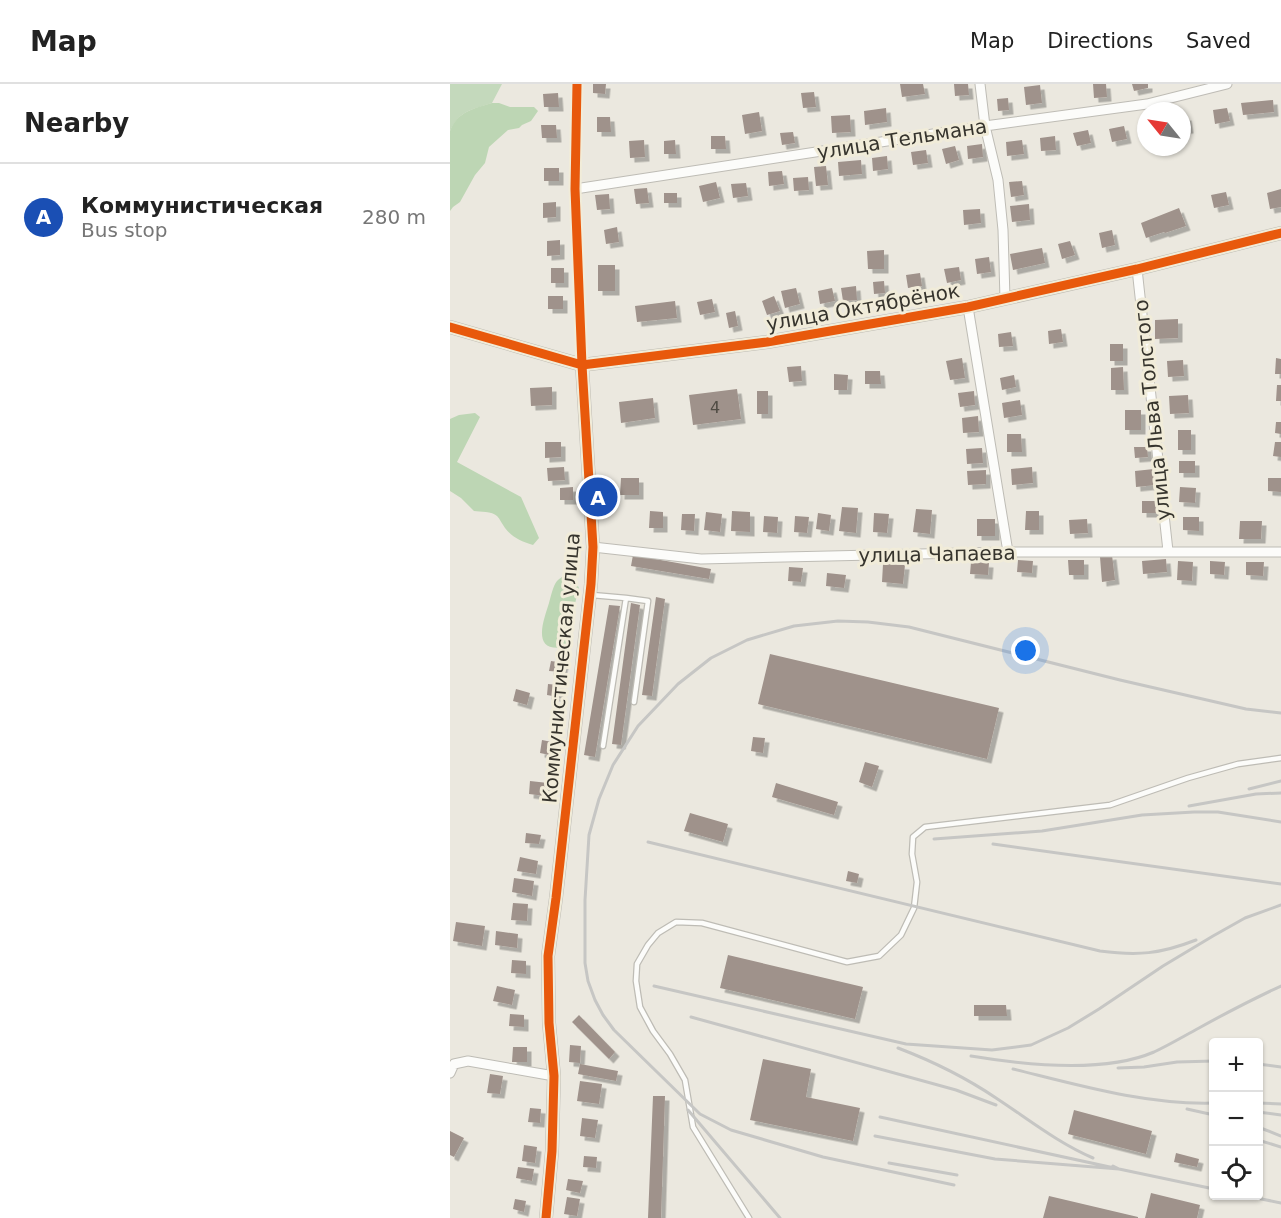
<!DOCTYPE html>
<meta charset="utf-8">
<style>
body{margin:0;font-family:"DejaVu Sans",sans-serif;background:#f6f6f6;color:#222}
.controls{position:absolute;right:18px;bottom:18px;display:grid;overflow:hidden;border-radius:6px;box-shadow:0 2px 4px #0004}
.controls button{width:54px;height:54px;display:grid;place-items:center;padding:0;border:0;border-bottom:2px solid #e0e0e0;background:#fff;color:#222;font:30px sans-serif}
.compass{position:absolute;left:687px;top:18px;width:54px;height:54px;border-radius:50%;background:#fff;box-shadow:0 2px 4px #0004;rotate:300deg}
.you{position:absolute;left:576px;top:567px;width:21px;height:21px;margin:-15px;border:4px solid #fff;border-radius:50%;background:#1a73e8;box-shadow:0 0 0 9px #1a73e833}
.badge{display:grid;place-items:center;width:39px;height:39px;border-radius:50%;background:#75736b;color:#fff;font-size:20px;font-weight:700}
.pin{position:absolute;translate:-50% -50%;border:3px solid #fff;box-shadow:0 2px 6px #0006}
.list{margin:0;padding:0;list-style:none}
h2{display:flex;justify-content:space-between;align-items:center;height:78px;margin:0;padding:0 24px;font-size:26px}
h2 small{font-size:20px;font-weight:400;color:#767676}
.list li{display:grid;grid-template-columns:39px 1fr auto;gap:18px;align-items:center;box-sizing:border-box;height:108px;padding:0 24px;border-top:2px solid #e0e0e0}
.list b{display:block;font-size:22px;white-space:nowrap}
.list p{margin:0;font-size:20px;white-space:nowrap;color:#767676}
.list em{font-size:20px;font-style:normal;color:#767676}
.icon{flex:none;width:33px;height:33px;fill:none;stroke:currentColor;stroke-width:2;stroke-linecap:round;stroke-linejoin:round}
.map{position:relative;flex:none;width:831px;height:1134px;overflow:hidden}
header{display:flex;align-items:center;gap:36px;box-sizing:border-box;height:84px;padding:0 30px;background:#fff;border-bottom:2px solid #e0e0e0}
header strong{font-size:28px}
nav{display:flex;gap:33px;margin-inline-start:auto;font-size:21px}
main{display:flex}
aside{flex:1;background:#fff}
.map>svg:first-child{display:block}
.green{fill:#c4d9bc}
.forest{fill:#bdd6b4}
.building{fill:#9f928b;filter:url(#shadow)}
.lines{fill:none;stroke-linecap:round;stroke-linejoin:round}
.lane-casing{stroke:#bebcb5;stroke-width:7}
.street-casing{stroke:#bebcb5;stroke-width:11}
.secondary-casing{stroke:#bebcb5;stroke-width:14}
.lane{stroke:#fcfcfa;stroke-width:4.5}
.street{stroke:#fcfcfa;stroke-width:9}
.secondary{stroke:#f1f4f2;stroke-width:12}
.rail{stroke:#c6c6c4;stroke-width:3}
.cycleway-casing{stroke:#f1ecd9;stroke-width:13}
.cycleway{stroke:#e8590c;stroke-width:9}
.labels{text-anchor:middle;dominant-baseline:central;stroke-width:6;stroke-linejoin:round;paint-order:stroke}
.number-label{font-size:16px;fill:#504c44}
.street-label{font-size:20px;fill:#36342d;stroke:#f1ecd9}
</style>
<header>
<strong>Map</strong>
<nav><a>Map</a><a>Directions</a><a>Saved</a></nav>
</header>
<main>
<aside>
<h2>Nearby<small></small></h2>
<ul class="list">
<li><span class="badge" style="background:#1a4fb4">A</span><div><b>Коммунистическая</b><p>Bus stop</p></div><em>280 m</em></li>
</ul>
</aside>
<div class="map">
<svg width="831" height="1134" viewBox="0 0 831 1134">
<defs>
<filter id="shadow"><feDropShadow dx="4.5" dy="4.5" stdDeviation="0" flood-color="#0004"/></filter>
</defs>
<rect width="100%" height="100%" fill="#ebe8df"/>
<path class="green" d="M0,0H52L42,19C21,26 10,26 0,47Z"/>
<path class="forest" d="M42,19H49L60,23H84L88,27L81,37L72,41L69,44L58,46L39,63L35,79L25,91L10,118L3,123L0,127V47C8,27 23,25 42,19Z
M25,329L30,333L7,378L71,413L89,454L83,461C71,457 63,454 55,444C52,440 50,435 47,432C42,427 30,428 24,427L11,414L0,407V335L9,331Z
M115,491L124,494L129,504L121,535L123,545L115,563C81,569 93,538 99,519C101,512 103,502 107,497C110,494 112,493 115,491Z"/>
<path class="building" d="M143,0H156L155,10L143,9Z
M450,0H473L475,10L452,13Z
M504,0H518L519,11L505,12Z
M643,0H656L657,13L644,14Z
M682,0H698V4L684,7Z
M590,1L592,19L576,21L574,3Z
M364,8L366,23L353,24L351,9Z
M108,9L109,23H94L93,10Z
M558,14L559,26L548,27L547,15Z
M823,16L824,28L793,31L791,19Z
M436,24L437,38L415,41L414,27Z
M777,24L780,37L765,40L763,26Z
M309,28L312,47L295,50L292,31Z
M400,31L401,48L382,49L381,32Z
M737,32L739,45L732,46V33Z
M147,33H160L161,48H147Z
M91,41H106L107,54H92Z
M674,42L677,55L662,58L659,45Z
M696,42V57L691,58L688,43Z
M638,46L641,59L627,62L623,49Z
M343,48L345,59L332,61L330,49Z
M261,52H275L276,65H261Z
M605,52L606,66L591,67L590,54Z
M194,56L195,73L180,74L179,57Z
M225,56L226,70H214V57Z
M572,56L574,70L557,72L556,58Z
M532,60L533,73L518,75L517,62Z
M505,62L509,76L496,80L492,65Z
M476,66L478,79L463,81L461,68Z
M437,72L438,85L423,87L422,74Z
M411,76L412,90L389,92L388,78Z
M376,82L378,101L366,102L364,83Z
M94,84H109V97H94Z
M332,87L334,100L319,102L318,88Z
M358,93L359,106L344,107L343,94Z
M572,97L574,111L561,113L559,98Z
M266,98L270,114L253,118L249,102Z
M296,99L298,112L283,114L281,100Z
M197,104L199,119L186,120L184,105Z
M831,105V123L820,125L817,109Z
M776,108L779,121L764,124L761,111Z
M214,109H227V119H214Z
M159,110L160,125L147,126L145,111Z
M106,118V133L93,134V119Z
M579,120L580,136L562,138L560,122Z
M729,124L736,142L715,149L714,148L696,154L691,139Z
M530,125L531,139L514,141L513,126Z
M167,143L169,158L156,160L154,146Z
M662,146L665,161L652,164L649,149Z
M110,156V171L97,172V157Z
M620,157L625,171L612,175L608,160Z
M592,164L595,179L563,186L560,170Z
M434,166V185H418L417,167Z
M539,173L541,188L527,190L525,175Z
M148,181H165V207H148Z
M509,183L511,196L497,199L494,185Z
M101,184H114V199H101Z
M470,189L472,202L458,204L456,191Z
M434,197L435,209L424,210L423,198Z
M406,202L407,216L393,217L391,204Z
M346,204L350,220L335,224L331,207Z
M382,204L385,217L370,220L368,207Z
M98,212H113V225H98Z
M324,212L330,227L317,231L312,217Z
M262,215L265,228L250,231L247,218Z
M225,217L227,234L187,238L185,222Z
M285,227L288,242L279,244L276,229Z
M728,235V254L705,255V236Z
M611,245L613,258L599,260L598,247Z
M561,248L563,262L549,263L548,250Z
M660,260H673V277H660Z
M512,274L515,294L500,296L496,277Z
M826,274L831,275V290H825Z
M733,276L734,292L718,293L717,277Z
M351,282L352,297L339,298L337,283Z
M673,283L674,306H661V284Z
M415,287H430L431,300H415Z
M384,290L398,291L397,306H384Z
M564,291L566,303L552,306L550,294Z
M827,301H831V317H826Z
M102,303V321L81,322L80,304Z
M287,305L291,335L243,341L239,311Z
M307,307H318V330H307Z
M524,307L525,321L510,323L508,309Z
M738,311L739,329L720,330L719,312Z
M203,314L205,334L171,339L169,318Z
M570,316L572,331L554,334L552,319Z
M675,326H691V346H675Z
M528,332L529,348L513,349L512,334Z
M826,338H831V350L825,349Z
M728,346H741V366H728Z
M557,350H571L572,368H557Z
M95,358H111V373L95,374Z
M825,358H831V373L823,372Z
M684,363H697L698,373L685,374Z
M532,364L533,379L517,380L516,365Z
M729,377H745V389H729Z
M114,383L115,396L98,397L97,384Z
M582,383L583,399L562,401L561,385Z
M704,385L706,401L686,403L685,387Z
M536,386V400L518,401L517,387Z
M171,394H189V411H170Z
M818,394H831V408L818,407Z
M123,403V416H110V404Z
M730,403L746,404L745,419L729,418Z
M692,417H710V429H692Z
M392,423L408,424L406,449L389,447Z
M466,425L482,426L480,450L463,448Z
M200,427L213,428V444H199Z
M282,427L300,428V448L281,447Z
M576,427H589V446H575Z
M256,428L272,430L270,448L254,446Z
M368,429L381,431L379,447L366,445Z
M424,429L439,430L437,449L423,448Z
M232,430H245L244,447L231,446Z
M314,432L328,433L327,449L313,448Z
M345,432L359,433L357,449L344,448Z
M733,433H749V447L733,446Z
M527,435H545V452H527Z
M637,435L638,449L620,450L619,436Z
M790,437H812L811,455H789Z
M183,471L261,485L259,495L181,482Z
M662,471L665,496L652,498L650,473Z
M716,475L717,488L693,490L692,477Z
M568,476L583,477L582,489L567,488Z
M618,476H634V491H619Z
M728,477L743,478L742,497L727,496Z
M760,477L775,478L774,491L760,490Z
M521,478L539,479L538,491L520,490Z
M796,478H814L813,492L796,491Z
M433,480L455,481L453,500L432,498Z
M339,483L353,484L351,498L338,497Z
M377,489L396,491L394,504L376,502Z
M206,513L215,515L202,612L192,611Z
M181,519L190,521L171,661L162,660Z
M159,521L170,522L145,673L134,671Z
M320,570L549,624L537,675L308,620Z
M101,577L114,579L112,588L99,587Z
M98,600L109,601L108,613L97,611Z
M66,605L80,609L77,621L63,617Z
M303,653L315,654L313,669L301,667Z
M92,656L107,659L105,672L90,669Z
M415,678L429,682L422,703L409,698Z
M80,697L98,699L96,712L79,710Z
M326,699L388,718L384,731L322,713Z
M240,729L278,740L273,758L234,747Z
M76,749L91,751L89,760L75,759Z
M70,773L88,777L86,790L67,787Z
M398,787L409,790L407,799L396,797Z
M64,794L84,797L82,812L62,808Z
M63,819L78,820L77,837L61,836Z
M6,838L35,842L32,862L3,857Z
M46,847L68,850L67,864L45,861Z
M278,871L413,903L405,935L270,904Z
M62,876L76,877V890L61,889Z
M47,902L65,906L62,921L43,917Z
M524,921H556L557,932H524Z
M60,930L74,931V943L59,942Z
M129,931L165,968L159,975L122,938Z
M120,961L131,962L130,979L119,978Z
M63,963H77V978H62Z
M313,975L361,985L356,1013L410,1024L403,1057L300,1036Z
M130,980L168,987L166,997L128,990Z
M40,990L53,992L50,1010L37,1009Z
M130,997L152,1000L149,1020L127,1017Z
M203,1012H215L211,1134H198Z
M80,1024L91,1025L90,1039L78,1038Z
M624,1026L702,1047L696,1070L618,1050Z
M132,1034L148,1036L145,1054L130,1052Z
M0,1047L14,1054L4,1073L0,1071Z
M74,1061L87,1063L85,1079L72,1077Z
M726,1069L749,1075L747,1083L724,1078Z
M134,1072L147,1073L146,1084L133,1083Z
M68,1083L84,1085L82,1097L66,1094Z
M118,1095L133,1097L130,1109L116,1106Z
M701,1109L750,1121L747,1134H695Z
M599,1112L688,1133V1134H593Z
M117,1113L130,1115L127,1132L114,1130Z
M65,1115L76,1117L74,1128L63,1125Z"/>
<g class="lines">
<g class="lane-casing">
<path id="lane" d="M142,511L176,514L153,662
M176,514L198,517L184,618
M299,1134L243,1043L235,996L220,970L203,947L190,923L186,897L187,880L198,861L208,849L226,838L252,839L397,878L429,872L451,851L464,824L467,798L462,770L463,753L475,743L660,721L738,694L788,680L831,674"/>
</g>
<g class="street-casing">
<path id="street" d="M127,0L125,105L132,281
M530,0L535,42L548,96L553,146L555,215
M125,105L535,42L697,20L777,0
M687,185L718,467
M518,223L558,468
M143,463L251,475L558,468H831
M0,989L4,980L18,977L104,992"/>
</g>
<g class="secondary-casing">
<path id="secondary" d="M0,243L132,281L317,258L518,223L687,185L831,149
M96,1134L102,1067L104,992L99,939L98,872L106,814L141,500L143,463L132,281"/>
</g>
<use href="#lane" class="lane"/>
<use href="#street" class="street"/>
<use href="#secondary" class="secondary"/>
<path class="rail" d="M799,705L831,697
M739,722L806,710L831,709
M484,755L592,747L692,731L744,728H768L831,738
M198,758L650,867C688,872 710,870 746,856
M543,760L831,800
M204,902L456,960L542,966L581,961L618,944L649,925L713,882L763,852L795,834L831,821
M241,933L506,1006L546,1021
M448,964C482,977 515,993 546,1014C578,1035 608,1059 643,1074
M521,972C575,981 653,990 704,968C719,961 734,952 749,944C776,929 803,915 831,902
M808,980L831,983
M668,984L694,983L727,978L764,977
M563,985C628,1001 696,1021 764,1019
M808,1019L831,1020
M737,1025L764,1031
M238,1026L330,1134
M808,1028L831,1031
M808,1043L831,1052
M425,1052L545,1075L669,1085L430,1033
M808,1056L831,1063
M439,1079L507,1091
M663,1082L669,1085L764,1105
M504,1101L373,1073L281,1046L250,1030L164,946L153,931L145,916L138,897L135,879V816L139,751L149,715L163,681L188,642L228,600L261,574L297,556L344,542L388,537L418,538L459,543L670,596L796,625L831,629
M797,1112L831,1119"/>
<g class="cycleway-casing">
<path id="cycleway" d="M0,243L132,281L317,258L518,223L687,185L831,149
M96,1134L102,1067L104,992L99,939L98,872L106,814L141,500L143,463L132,281L125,105L127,0"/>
</g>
<use href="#cycleway" class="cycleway"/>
</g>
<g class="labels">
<g class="number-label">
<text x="265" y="323">4</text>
</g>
<g class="street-label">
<text transform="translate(452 55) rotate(-9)">улица Тельмана</text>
<text transform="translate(413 223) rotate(-10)">улица Октябрёнок</text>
<text transform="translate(702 326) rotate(-96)">улица Льва Толстого</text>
<text transform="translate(487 470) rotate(-1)">улица Чапаева</text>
<text transform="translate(111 584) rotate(-85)">Коммунистическая улица</text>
</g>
</g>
</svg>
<div class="controls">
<button>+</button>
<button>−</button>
<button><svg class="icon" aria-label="locate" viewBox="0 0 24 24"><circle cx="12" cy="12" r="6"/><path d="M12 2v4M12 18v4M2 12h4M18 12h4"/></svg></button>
</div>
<svg class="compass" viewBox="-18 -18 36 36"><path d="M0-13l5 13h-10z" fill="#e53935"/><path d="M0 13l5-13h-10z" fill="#767676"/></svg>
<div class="you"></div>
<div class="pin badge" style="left:148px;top:413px;background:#1a4fb4">A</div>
</div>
</main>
